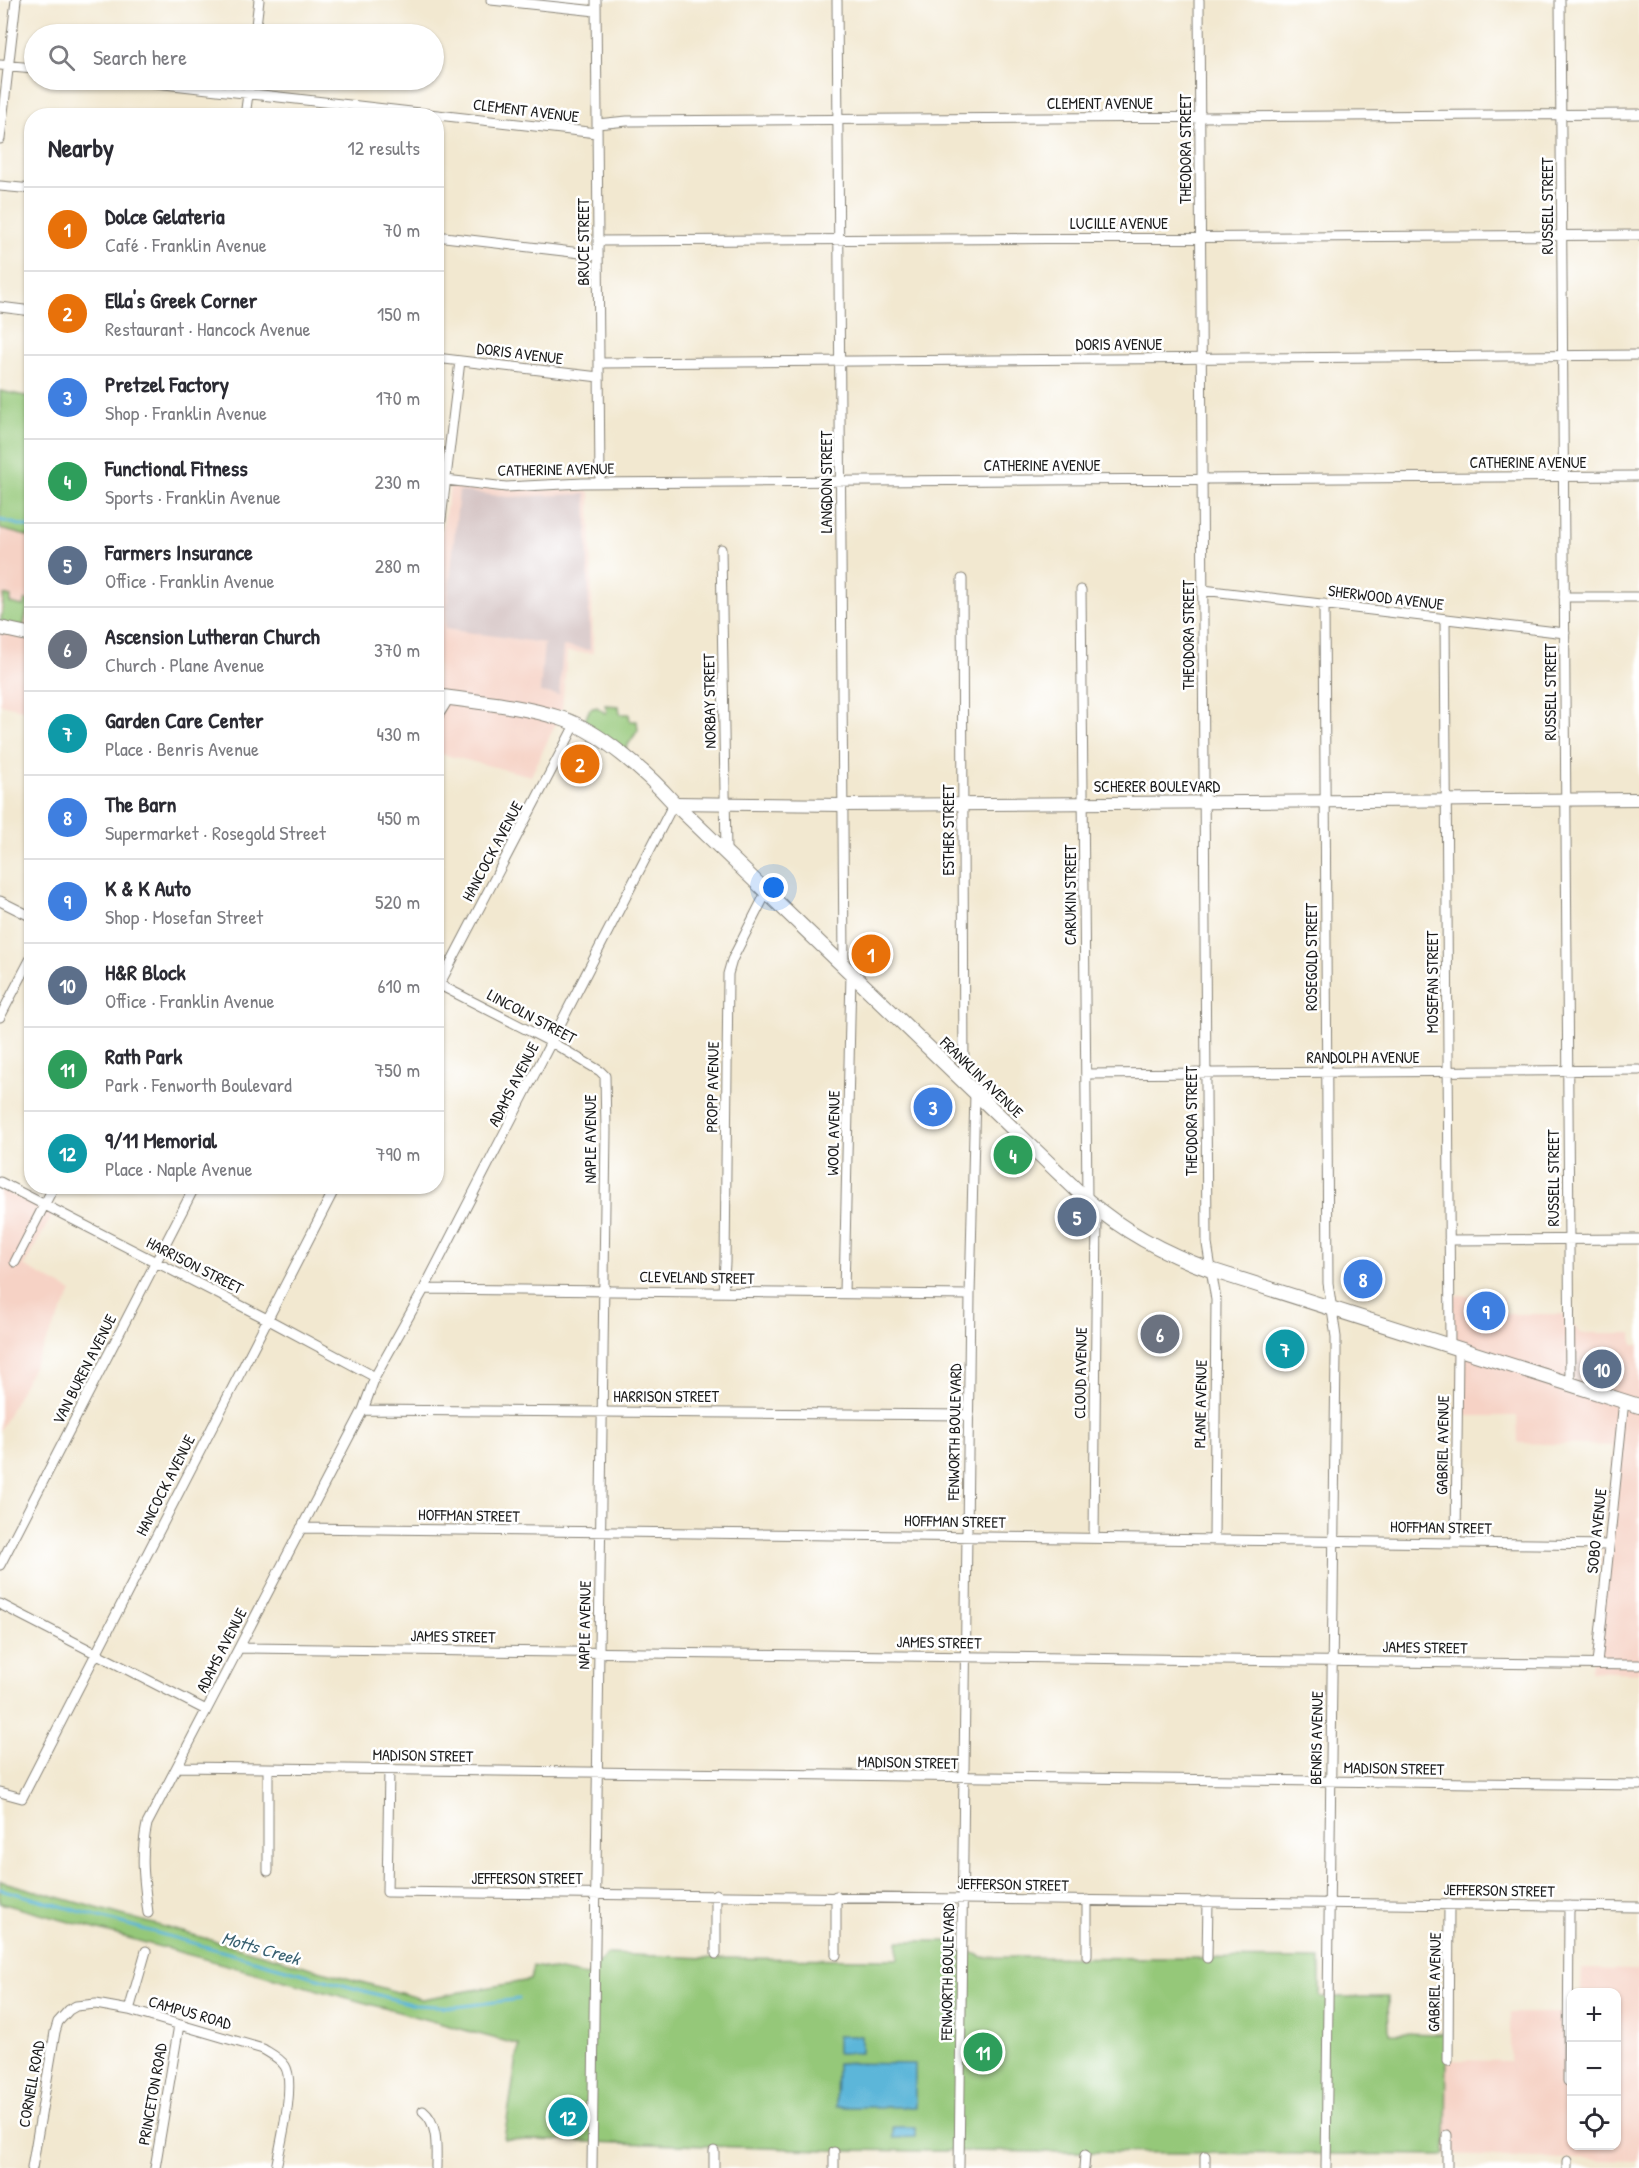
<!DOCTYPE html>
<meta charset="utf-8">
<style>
body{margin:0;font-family:"Patrick Hand",sans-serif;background:#f7f7f7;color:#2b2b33}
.controls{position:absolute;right:18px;bottom:18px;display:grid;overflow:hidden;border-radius:12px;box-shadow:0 2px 4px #0004}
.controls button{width:54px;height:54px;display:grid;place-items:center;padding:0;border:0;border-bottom:2px solid #e1e1e2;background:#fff;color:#2b2b33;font:30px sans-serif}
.you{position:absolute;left:774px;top:888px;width:21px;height:21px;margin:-15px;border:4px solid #fff;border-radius:50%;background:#1a73e8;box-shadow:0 0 0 9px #1a73e833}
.badge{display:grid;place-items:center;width:39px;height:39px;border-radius:50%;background:#c8321e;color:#fff;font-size:20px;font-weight:700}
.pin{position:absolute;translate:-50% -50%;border:3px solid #fff;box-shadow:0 2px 6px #0006}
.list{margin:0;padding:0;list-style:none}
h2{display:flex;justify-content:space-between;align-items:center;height:78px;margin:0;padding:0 24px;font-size:26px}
h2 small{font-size:20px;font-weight:400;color:#7c7c81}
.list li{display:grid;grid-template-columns:39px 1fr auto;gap:18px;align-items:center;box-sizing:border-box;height:84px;padding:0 24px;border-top:2px solid #e1e1e2}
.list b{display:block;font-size:22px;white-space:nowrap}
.list p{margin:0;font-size:20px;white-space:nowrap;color:#7c7c81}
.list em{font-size:20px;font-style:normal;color:#7c7c81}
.icon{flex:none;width:33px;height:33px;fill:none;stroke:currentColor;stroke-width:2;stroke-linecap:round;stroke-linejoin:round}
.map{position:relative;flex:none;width:1639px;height:2168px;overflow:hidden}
.search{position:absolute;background:#fff;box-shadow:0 2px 4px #0004;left:24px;top:24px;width:420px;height:66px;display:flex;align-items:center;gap:15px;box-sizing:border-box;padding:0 21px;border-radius:33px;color:#7c7c81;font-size:22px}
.panel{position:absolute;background:#fff;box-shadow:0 2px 4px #0004;left:24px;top:108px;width:420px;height:1086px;border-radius:24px}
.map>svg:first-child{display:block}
.built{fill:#f6d2c5}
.industrial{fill:#d1bfbf}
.green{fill:#95c879;stroke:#58724a;stroke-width:1.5}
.water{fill:#5cb6d9;stroke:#3c697a;stroke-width:1.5}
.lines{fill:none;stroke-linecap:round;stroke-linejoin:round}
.stream{stroke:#5cb6d9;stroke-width:3}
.minor-casing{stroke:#878276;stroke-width:11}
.tertiary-casing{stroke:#878276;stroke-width:14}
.secondary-casing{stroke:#878276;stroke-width:16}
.minor{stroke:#fff;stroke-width:9}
.tertiary{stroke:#fff;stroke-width:12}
.secondary{stroke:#fff;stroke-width:14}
.labels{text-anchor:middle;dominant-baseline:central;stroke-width:5;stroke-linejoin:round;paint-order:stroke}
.street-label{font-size:16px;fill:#1c1c1c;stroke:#fff}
.water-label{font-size:18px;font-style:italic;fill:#396171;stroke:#fff}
</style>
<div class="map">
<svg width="1639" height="2168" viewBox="0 0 1639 2168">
<rect width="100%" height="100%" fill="#fff"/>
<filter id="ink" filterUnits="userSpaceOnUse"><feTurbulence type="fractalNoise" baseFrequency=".0167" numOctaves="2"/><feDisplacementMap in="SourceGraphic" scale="12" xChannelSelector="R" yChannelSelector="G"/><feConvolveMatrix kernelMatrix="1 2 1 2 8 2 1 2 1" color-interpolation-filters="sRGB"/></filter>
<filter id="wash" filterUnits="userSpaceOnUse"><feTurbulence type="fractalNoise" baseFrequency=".008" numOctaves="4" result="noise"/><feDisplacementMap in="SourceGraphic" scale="24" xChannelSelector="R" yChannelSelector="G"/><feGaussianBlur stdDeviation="1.35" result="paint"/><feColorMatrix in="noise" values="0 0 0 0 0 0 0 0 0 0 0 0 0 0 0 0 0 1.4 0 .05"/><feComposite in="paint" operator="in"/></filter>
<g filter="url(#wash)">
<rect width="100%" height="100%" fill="#f2e8d0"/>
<path class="built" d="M450,486L590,491L593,653L567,652L562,710L531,776L437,753V560Z
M0,529L31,537V711L0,704Z
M0,1189L53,1214L24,1266L72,1292L0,1430Z
M1448,1295L1503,1296L1504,1314H1564L1580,1333H1632L1633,1345H1639V1673L1591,1671L1614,1446L1518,1443L1517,1416H1458L1459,1351L1449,1347Z
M1582,1969L1639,1970V2161L1446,2155L1447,2060L1510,2061V2013H1571L1572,2146H1616V1992H1581Z"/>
<path class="industrial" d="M459,491L509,497L586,494L590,650L563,646L559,695L540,692L544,643L445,629Z"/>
<path class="green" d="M0,391L31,397V537L0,529Z
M4,595L11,597L10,603L23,606L25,600L29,601L22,633L0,628Z
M605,705L619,706L620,714H629L630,721H637L638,730L622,754L581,728L590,709L597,707L605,713L607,711Z
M0,1881L422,1999L530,1980L533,1966L587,1976L608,1954L707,1958L898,1959V1941H946L982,1957L1320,1959V1997H1388L1389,2033L1447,2034L1446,2155L826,2150L504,2139L519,2045L0,1903Z"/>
<path class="water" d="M837,2036H861V2053H837Z
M837,2063L915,2064V2107H836Z
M893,2127H915V2137L893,2138Z"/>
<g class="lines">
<path class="stream" d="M0,520L32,528
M0,1889L414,2005L455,2007L519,1999"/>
</g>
</g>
<g filter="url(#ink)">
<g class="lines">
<g class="minor-casing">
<path id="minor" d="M491,0L596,11
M596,0L600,483
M837,0L844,964
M1199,0L1207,1244L1216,1300L1214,1539
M1560,0L1570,1383
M255,34L259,0
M0,65L34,68
M129,80L597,133
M245,116L250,80
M597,124L627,121L1639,114
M0,139L16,0
M0,186L32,189
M436,236L598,255
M598,241L1639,235
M0,307L32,311
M436,358L599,377
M599,363L1639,355
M446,480L506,487L583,483L1639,476
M721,549L726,852
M436,561L460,361
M962,579L964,1082
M1081,590L1087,1200
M1203,590L1565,633
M1564,597H1639
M1324,604L1328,1283L1336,1337V1354L1326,2168
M1445,619L1450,1345
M436,719L449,698
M0,901L32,917
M436,983L551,1042L600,1071L605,1076L606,1130L592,2168
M436,991L575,725
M0,1017L32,956
M1086,1074L1639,1070
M0,1182L267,1319L375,1377
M1449,1240L1639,1239
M15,1262L54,1186
M424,1289L970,1295
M723,1292L725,1263L728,974L732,960L767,891
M844,1293L851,973
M363,1410L969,1415
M301,1528L1609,1545
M1094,1537L1097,1209
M1456,1542L1458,1348
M0,1565L195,1186
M0,1604L206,1710
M239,1648L1639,1665
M1597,1664L1624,1400
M178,1767L1639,1785
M389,1770L387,1892L1639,1907
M0,1792L22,1798L336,1186
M268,1871V1769
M716,1894V1954
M1087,1900V1956
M148,1913C144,1881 140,1856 147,1824L363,1410L375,1377L424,1289L674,803
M836,1955V1896
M1207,1958L1208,1901
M129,2010L146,1951
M1448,2061L1449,1904
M1568,2081L1569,1906
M423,2111C439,2124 436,2149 436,2168
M32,2168L55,2032L58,2022L69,2010L76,2006L96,2004L129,2010L263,2049C271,2054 280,2058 285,2066C296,2083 280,2146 276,2168
M155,2168L179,2025
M714,2168V2151
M834,2168V2152
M959,2168L970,1295L975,1093
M1084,2168L1085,2155
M1205,2168V2156
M1447,2168V2135
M1567,2168V2161"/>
</g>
<g class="tertiary-casing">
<path id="tertiary" d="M674,803L843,805L1639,799"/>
</g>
<g class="secondary-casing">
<path id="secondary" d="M0,628L32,635
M436,696C477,702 520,705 560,718C599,730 647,773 674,803L1087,1200C1124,1232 1166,1254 1211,1270L1639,1406"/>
</g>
<use href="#minor" class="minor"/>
<use href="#tertiary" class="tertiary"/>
<use href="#secondary" class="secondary"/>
</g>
</g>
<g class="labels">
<g class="street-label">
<text x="1100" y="103">CLEMENT AVENUE</text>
<text transform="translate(526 110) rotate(7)">CLEMENT AVENUE</text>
<text transform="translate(1185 149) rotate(-90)">THEODORA STREET</text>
<text transform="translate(1547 206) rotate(-90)">RUSSELL STREET</text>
<text x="1119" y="223">LUCILLE AVENUE</text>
<text transform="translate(583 242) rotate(-90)">BRUCE STREET</text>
<text x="1119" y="344">DORIS AVENUE</text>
<text transform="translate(520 353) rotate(7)">DORIS AVENUE</text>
<text x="1528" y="462">CATHERINE AVENUE</text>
<text x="1042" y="465">CATHERINE AVENUE</text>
<text transform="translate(556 469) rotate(-1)">CATHERINE AVENUE</text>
<text transform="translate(826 482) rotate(-90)">LANGDON STREET</text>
<text transform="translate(1386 597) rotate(7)">SHERWOOD AVENUE</text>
<text transform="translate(1188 635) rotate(-90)">THEODORA STREET</text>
<text transform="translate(1550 692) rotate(-90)">RUSSELL STREET</text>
<text transform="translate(709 701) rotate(-91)">NORBAY STREET</text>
<text x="1157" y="786">SCHERER BOULEVARD</text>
<text transform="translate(948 830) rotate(-90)">ESTHER STREET</text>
<text transform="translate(492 851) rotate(-62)">HANCOCK AVENUE</text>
<text transform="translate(1070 895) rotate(-90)">CARUKIN STREET</text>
<text transform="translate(1311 957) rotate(-90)">ROSEGOLD STREET</text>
<text transform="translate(1432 982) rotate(-90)">MOSEFAN STREET</text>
<text transform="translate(532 1016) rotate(28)">LINCOLN STREET</text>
<text x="1363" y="1057">RANDOLPH AVENUE</text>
<text transform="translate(982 1077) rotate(44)">FRANKLIN AVENUE</text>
<text transform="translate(513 1084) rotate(-63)">ADAMS AVENUE</text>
<text transform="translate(712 1087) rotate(-89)">PROPP AVENUE</text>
<text transform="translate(1191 1121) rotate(-90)">THEODORA STREET</text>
<text transform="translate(833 1133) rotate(-89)">WOOL AVENUE</text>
<text transform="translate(590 1139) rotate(-90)">NAPLE AVENUE</text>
<text transform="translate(1553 1178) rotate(-90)">RUSSELL STREET</text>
<text transform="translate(195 1265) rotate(27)">HARRISON STREET</text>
<text transform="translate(697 1277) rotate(1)">CLEVELAND STREET</text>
<text transform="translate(84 1369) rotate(-63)">VAN BUREN AVENUE</text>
<text transform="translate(1080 1373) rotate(-89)">CLOUD AVENUE</text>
<text x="666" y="1396">HARRISON STREET</text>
<text transform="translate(1200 1404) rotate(-89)">PLANE AVENUE</text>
<text transform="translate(954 1432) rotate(-89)">FENWORTH BOULEVARD</text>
<text transform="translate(1442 1445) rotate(-89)">GABRIEL AVENUE</text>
<text transform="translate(165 1485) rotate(-63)">HANCOCK AVENUE</text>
<text transform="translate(469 1515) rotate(1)">HOFFMAN STREET</text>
<text transform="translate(955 1521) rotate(1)">HOFFMAN STREET</text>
<text transform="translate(1441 1527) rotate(1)">HOFFMAN STREET</text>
<text transform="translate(1596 1531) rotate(-84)">SOBO AVENUE</text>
<text transform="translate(584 1625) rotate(-89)">NAPLE AVENUE</text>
<text transform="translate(453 1636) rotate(1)">JAMES STREET</text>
<text transform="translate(939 1642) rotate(1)">JAMES STREET</text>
<text transform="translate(1425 1647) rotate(1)">JAMES STREET</text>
<text transform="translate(221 1650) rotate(-63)">ADAMS AVENUE</text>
<text transform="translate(1316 1738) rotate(-89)">BENRIS AVENUE</text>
<text transform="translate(423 1755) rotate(1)">MADISON STREET</text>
<text transform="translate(908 1762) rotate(1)">MADISON STREET</text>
<text transform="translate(1394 1768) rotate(1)">MADISON STREET</text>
<text x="527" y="1878">JEFFERSON STREET</text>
<text transform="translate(1013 1884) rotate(1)">JEFFERSON STREET</text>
<text transform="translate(1499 1890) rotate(1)">JEFFERSON STREET</text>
<text transform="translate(947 1972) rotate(-89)">FENWORTH BOULEVARD</text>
<text transform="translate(1434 1982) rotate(-89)">GABRIEL AVENUE</text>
<text transform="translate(190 2012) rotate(16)">CAMPUS ROAD</text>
<text transform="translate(31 2084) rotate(-80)">CORNELL ROAD</text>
<text transform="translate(152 2094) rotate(-80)">PRINCETON ROAD</text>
</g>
<g class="water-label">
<text transform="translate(261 1948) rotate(16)">Motts Creek</text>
</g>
</g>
</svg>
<div class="controls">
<button>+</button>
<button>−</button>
<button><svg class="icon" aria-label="locate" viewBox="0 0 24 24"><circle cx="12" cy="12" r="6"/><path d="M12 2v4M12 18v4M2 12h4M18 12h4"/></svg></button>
</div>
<div class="you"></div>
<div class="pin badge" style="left:871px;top:954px;background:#e8710a">1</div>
<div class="pin badge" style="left:580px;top:764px;background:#e8710a">2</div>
<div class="pin badge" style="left:933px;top:1107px;background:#3f7fe0">3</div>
<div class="pin badge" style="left:1013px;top:1155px;background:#2e9e5b">4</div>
<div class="pin badge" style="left:1077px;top:1217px;background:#5c6f8a">5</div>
<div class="pin badge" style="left:1160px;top:1334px;background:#6b7280">6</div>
<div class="pin badge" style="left:1285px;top:1349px;background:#0f9aa8">7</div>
<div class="pin badge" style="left:1363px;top:1279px;background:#3f7fe0">8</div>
<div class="pin badge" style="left:1486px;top:1311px;background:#3f7fe0">9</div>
<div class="pin badge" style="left:1602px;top:1369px;background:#5c6f8a">10</div>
<div class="pin badge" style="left:983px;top:2052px;background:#2e9e5b">11</div>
<div class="pin badge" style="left:568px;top:2117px;background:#0f9aa8">12</div>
<div class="search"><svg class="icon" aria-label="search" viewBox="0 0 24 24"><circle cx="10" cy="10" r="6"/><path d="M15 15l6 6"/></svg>Search here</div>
<section class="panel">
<h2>Nearby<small>12 results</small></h2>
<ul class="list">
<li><span class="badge" style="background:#e8710a">1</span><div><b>Dolce Gelateria</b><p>Café · Franklin Avenue</p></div><em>70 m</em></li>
<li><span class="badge" style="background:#e8710a">2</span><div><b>Ella's Greek Corner</b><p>Restaurant · Hancock Avenue</p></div><em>150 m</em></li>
<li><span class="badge" style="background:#3f7fe0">3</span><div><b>Pretzel Factory</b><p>Shop · Franklin Avenue</p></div><em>170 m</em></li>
<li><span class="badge" style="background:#2e9e5b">4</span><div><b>Functional Fitness</b><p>Sports · Franklin Avenue</p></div><em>230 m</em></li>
<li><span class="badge" style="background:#5c6f8a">5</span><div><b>Farmers Insurance</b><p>Office · Franklin Avenue</p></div><em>280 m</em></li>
<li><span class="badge" style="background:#6b7280">6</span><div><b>Ascension Lutheran Church</b><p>Church · Plane Avenue</p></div><em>370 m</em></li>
<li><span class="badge" style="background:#0f9aa8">7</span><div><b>Garden Care Center</b><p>Place · Benris Avenue</p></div><em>430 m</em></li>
<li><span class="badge" style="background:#3f7fe0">8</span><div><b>The Barn</b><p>Supermarket · Rosegold Street</p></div><em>450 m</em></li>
<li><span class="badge" style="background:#3f7fe0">9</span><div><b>K &amp; K Auto</b><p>Shop · Mosefan Street</p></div><em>520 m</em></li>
<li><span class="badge" style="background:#5c6f8a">10</span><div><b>H&amp;R Block</b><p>Office · Franklin Avenue</p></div><em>610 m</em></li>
<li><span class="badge" style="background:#2e9e5b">11</span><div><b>Rath Park</b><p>Park · Fenworth Boulevard</p></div><em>750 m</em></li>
<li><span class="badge" style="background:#0f9aa8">12</span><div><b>9/11 Memorial</b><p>Place · Naple Avenue</p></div><em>790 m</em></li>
</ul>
</section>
</div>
